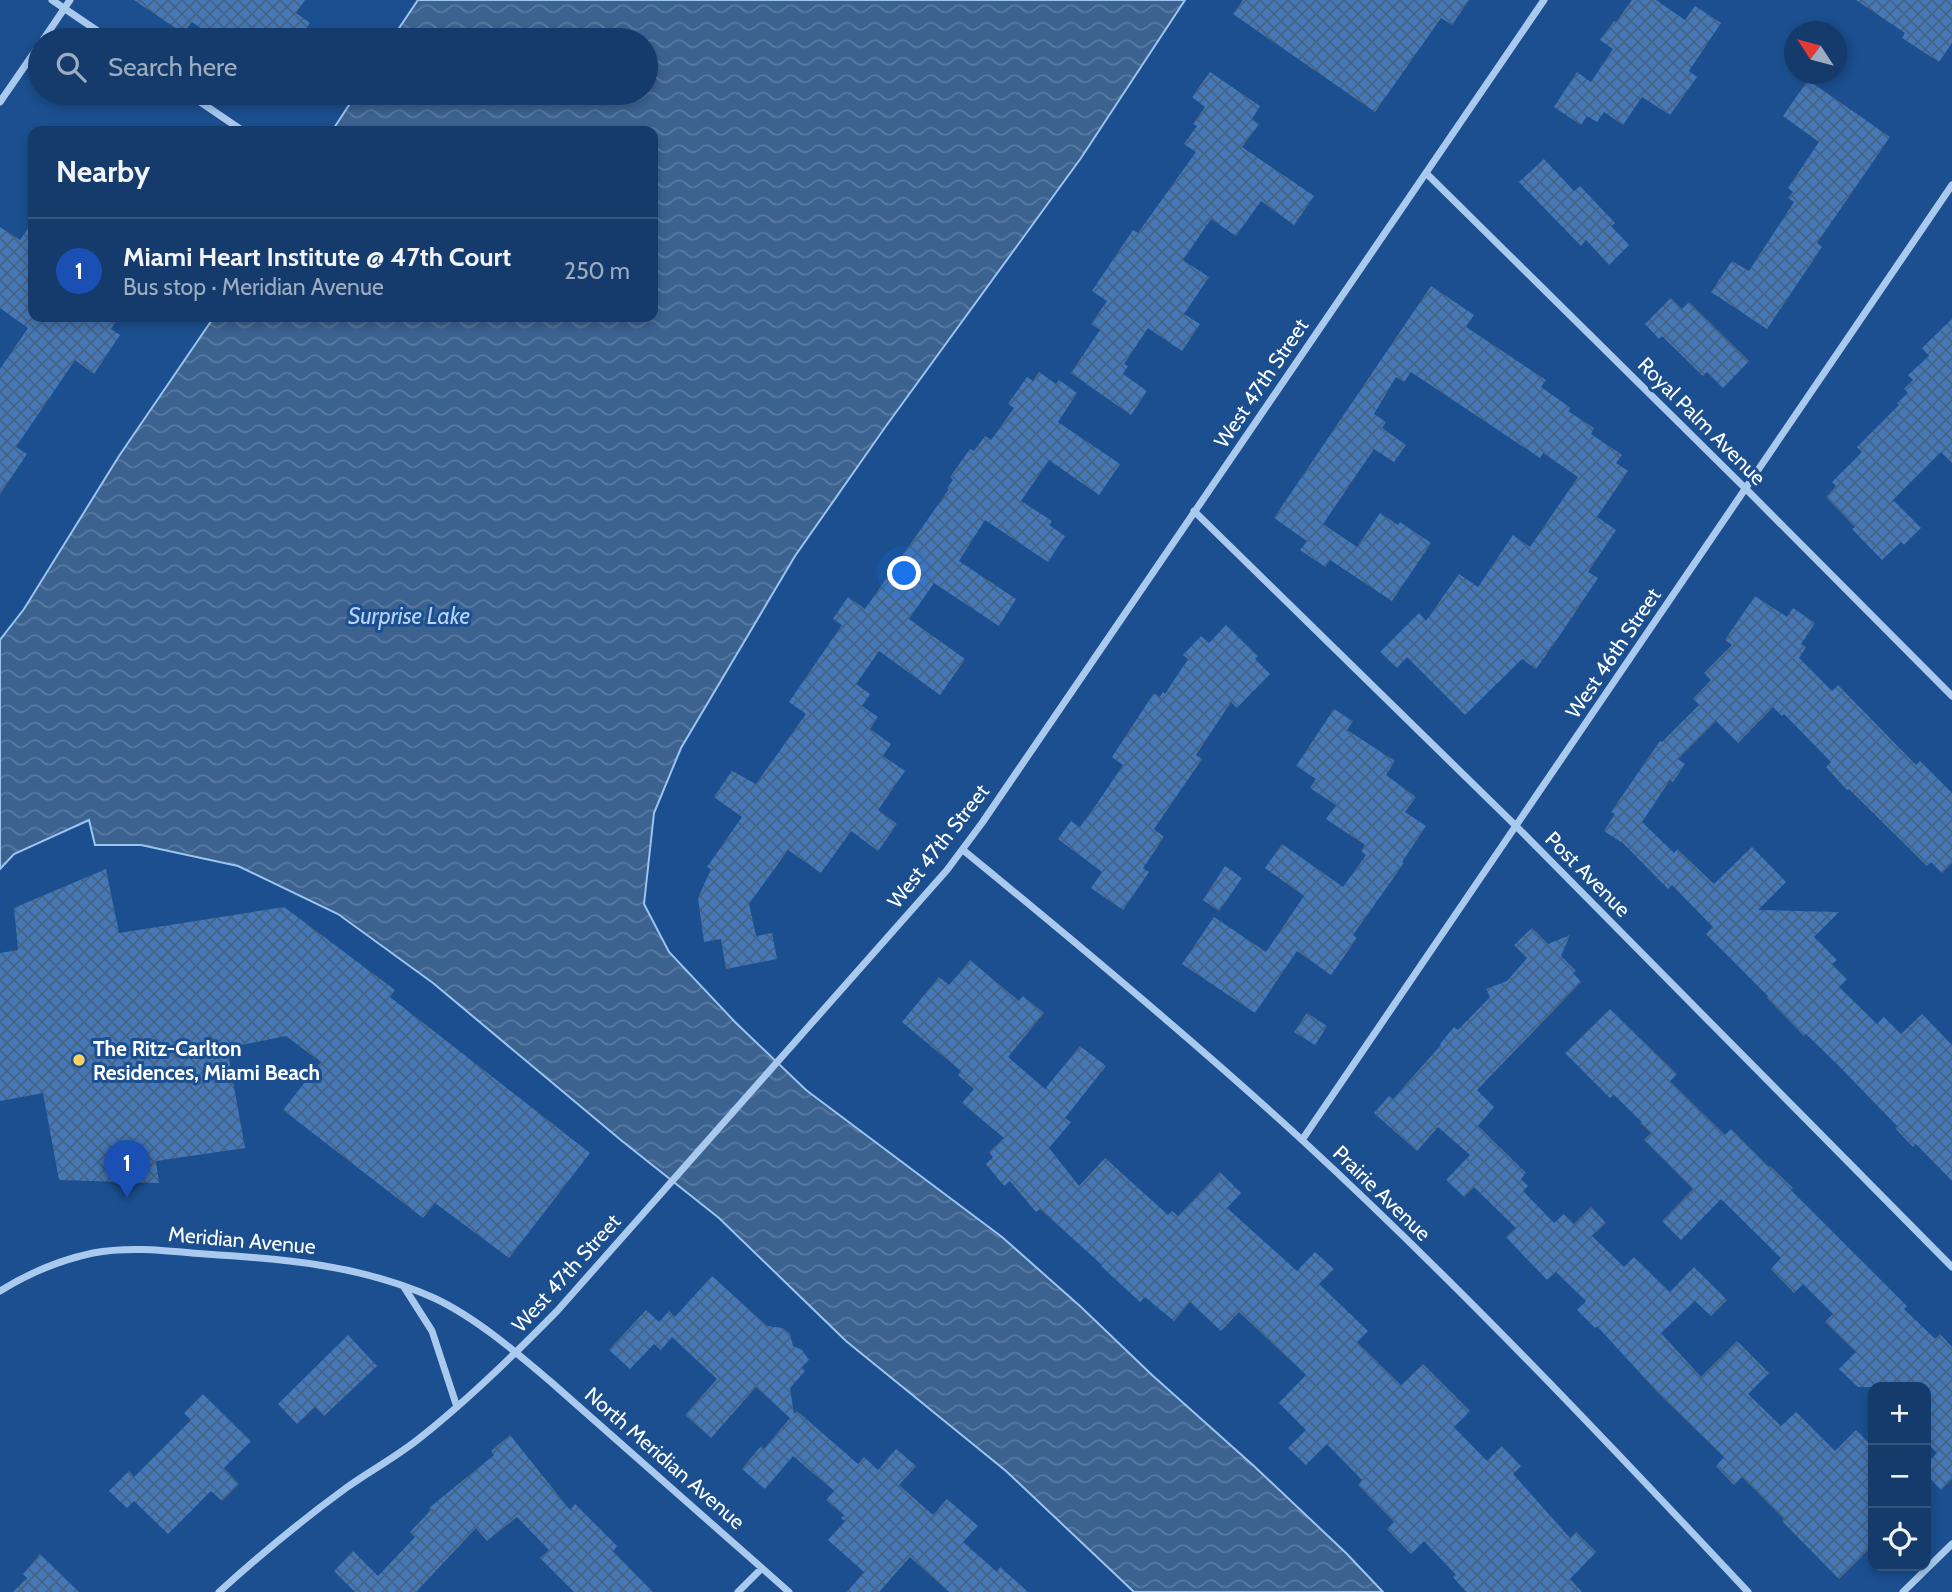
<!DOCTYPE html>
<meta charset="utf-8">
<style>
body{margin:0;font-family:Cabin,sans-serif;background:#214673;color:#f1f3f6}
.controls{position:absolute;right:21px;bottom:21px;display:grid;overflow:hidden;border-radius:14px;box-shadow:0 4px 10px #0003}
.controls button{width:63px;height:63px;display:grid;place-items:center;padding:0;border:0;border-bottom:2px solid #33557e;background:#143b6b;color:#f1f3f6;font:35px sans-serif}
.compass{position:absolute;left:1784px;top:21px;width:63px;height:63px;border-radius:50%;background:#143b6b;box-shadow:0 4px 10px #0003;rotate:306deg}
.you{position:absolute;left:905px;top:574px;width:24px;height:24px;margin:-18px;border:5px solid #fff;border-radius:50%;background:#1a73e8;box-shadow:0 0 0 10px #1a73e833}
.badge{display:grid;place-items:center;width:46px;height:46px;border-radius:50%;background:#ffd166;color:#fff;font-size:23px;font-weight:700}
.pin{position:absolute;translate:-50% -58px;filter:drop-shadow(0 2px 4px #0008)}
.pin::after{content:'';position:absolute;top:37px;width:24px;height:21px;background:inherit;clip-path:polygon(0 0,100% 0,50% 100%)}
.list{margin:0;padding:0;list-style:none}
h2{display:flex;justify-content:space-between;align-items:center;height:91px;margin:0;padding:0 28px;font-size:30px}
h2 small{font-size:23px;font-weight:400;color:#9dadc1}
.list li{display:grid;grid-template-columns:46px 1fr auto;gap:21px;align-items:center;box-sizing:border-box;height:105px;padding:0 28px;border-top:2px solid #33557e}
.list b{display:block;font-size:26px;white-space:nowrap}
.list p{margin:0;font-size:23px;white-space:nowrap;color:#9dadc1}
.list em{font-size:23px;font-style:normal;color:#9dadc1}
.icon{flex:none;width:38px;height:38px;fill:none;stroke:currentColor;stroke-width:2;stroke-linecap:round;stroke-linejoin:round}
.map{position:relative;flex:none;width:1952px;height:1592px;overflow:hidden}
.search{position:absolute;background:#143b6b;box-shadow:0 4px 10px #0003;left:28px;top:28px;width:630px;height:77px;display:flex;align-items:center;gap:18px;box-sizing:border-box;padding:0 24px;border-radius:38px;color:#9dadc1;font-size:26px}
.panel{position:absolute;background:#143b6b;box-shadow:0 4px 10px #0003;left:28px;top:126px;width:630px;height:196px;border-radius:14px}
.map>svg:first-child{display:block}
.water{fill:url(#water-waves);stroke:#9cc4f0;stroke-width:2}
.building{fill:url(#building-cross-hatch)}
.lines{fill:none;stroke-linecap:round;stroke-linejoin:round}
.minor{stroke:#a9c9ee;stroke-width:7}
.poi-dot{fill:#ffd166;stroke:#1b4f8f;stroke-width:2.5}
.labels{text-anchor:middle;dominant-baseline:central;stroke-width:6;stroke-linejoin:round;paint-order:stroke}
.street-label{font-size:21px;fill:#fff;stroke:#1b4f8f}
.poi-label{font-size:21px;font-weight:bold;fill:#fff;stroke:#1b4f8f;text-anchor:start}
.water-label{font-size:23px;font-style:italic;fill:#b5d3f5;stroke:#1b4f8f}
</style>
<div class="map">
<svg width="1952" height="1592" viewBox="0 0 1952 1592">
<defs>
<pattern id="water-waves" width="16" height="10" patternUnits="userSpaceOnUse" patternTransform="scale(1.75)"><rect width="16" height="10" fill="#3c6290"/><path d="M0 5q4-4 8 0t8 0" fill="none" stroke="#597aa1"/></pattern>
<pattern id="building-cross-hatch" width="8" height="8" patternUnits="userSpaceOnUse" patternTransform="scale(1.75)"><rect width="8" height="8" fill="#4478b7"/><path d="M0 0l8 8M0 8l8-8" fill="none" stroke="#486282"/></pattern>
</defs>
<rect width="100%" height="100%" fill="#1b4f8f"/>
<path class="water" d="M418,0H1185L1081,158L886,426L795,556L681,748L654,813L644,904L669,952L735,1022L806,1090L1002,1237L1081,1307L1152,1375L1255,1467L1346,1553L1383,1592H1134L1006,1471L846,1341L719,1218L622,1141L433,983L338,914L238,866L141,845H95L89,820L14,854L0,869V640L24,609L119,456L214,317H653V131H332L357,93H646V40H391Z"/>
<path class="building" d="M134,0H305L296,13L310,23L298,40H218L192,22L183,33Z
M1243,0H1469L1452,25L1441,18L1375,112L1233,14Z
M1632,0H1656L1685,20L1695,6L1721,23L1689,71L1697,77L1670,115L1642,97L1623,125L1604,112L1597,122L1587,116L1581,125L1554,107L1577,72L1591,82L1613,49L1600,40L1614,21L1616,22Z
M1856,0H1952V43L1939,62L1902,38L1905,33Z
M1210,72L1260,106L1252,119L1259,124L1242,147L1314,196L1294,225L1261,201L1236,236L1211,219L1183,260L1209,277L1184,314L1200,324L1182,351L1148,328L1124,364L1128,366L1123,374L1147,391L1131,415L1071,373L1100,330L1091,324L1107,301L1092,291L1133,230L1138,233L1196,152L1184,144L1197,126L1193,124L1205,107L1192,97Z
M1808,80L1890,137L1817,243L1822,247L1767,329L1711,292L1732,261L1749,271L1794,202L1788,198L1793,192L1788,188L1819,142L1783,116Z
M1544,159L1574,191L1580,186L1615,223L1611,226L1629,245L1609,265L1586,240L1581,246L1519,182Z
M33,221V320L36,317H119L111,329L120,335L94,374L75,360L16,447L27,454L0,494V369L28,328L0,308V227L20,240Z
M1431,286L1474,315L1466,327L1546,380L1541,387L1571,408L1568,411L1594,428L1591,434L1622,455L1616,463L1628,471L1597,517L1616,530L1588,572L1598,578L1560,635L1536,669L1522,659L1465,715L1407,657L1397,668L1380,652L1419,613L1426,621L1459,574L1478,587L1513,535L1530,547L1578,477L1543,453L1540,458L1411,372L1404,382L1396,377L1374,414L1386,422L1382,428L1406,445L1394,462L1374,449L1323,524L1357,547L1380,513L1398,525L1400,522L1431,543L1392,601L1330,560L1325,567L1300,550L1307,541L1274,518Z
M1671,298L1682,309L1689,302L1749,361L1723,388L1707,372L1703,376L1662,336L1659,339L1645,324Z
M1952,319V463L1941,452L1893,500L1921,528L1904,545L1901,542L1882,560L1852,529L1855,527L1826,497L1836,486L1832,482L1862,452L1857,447L1899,405L1897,403L1908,393L1904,389L1913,380L1908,375L1929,356L1922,348Z
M1039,372L1056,384L1059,380L1077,393L1058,422L1120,464L1099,495L1049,460L1021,501L1052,521L1049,525L1065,536L1048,562L985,520L959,561L1016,599L999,626L934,583L909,619L965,659L940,695L879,651L856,684L870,694L862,706L878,717L870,729L891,744L883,756L905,771L878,810L897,824L878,851L851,831L821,873L788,850L749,904L756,936L772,933L777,959L726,969L721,939L704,942L698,898L711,869L707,867L742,817L714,797L732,771L756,784L806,714L789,702L842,625L833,619L848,597L865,609L949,489L947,488L953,480L950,477L970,449L974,451L985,436L991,440L1014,408L1008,404L1027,377L1033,381Z
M1755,596L1787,617L1793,608L1815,623L1801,644L1806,647L1799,658L1832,691L1838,685L1916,765L1920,761L1952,793V863L1942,873L1931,862L1927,866L1849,789L1847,790L1826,767L1831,762L1784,714L1782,716L1773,707L1738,743L1716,721L1678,759L1685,764L1673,782L1670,780L1642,822L1674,853L1677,849L1714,884L1752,847L1786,882L1758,910L1839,912L1814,937L1837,960L1832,964L1847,979L1839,987L1877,1024L1884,1017L1901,1034L1922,1014L1952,1045V1181L1916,1144L1913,1147L1895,1128L1897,1126L1838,1065L1806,1034L1804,1036L1767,998L1768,996L1706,934L1713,927L1672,885L1668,889L1624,844L1604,831L1615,814L1611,812L1660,741L1662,742L1699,705L1693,699L1711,680L1704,673L1732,645L1725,640Z
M1226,625L1258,656L1255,659L1270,674L1237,708L1231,702L1196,755L1202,759L1154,829L1164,837L1143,868L1149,872L1123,910L1091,888L1102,872L1058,839L1071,821L1080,827L1096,805L1123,765L1112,757L1154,693L1160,697L1163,692L1165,694L1188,659L1183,655L1201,636L1209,643Z
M1334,709L1353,721L1347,730L1395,761L1386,775L1416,797L1405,812L1426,826L1402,862L1404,863L1353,935L1357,938L1331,975L1297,951L1255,1013L1182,964L1214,917L1266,952L1304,896L1265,868L1282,844L1343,887L1366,855L1361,851L1365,845L1326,819L1336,805L1310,788L1316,779L1296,766Z
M1225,866L1242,878L1219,911L1203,900Z
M106,869L119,933L284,907L395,990L390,997L590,1153L509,1258L435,1203L423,1218L283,1110L321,1062L286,1036L227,1048L245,1148L156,1161L159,1183L59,1180L43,1093L0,1101V953L18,950L14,908Z
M1532,928L1548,944L1570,935L1561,956L1576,971L1573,973L1581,982L1477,1090L1494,1107L1478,1126L1526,1173L1521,1179L1528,1186L1523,1191L1554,1223L1564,1214L1574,1224L1591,1207L1606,1223L1592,1236L1624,1267L1634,1257L1670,1292L1694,1267L1727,1300L1711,1316L1695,1301L1661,1333L1701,1377L1737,1341L1769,1373L1748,1394L1781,1426L1796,1412L1835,1451L1856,1430L1873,1447V1545L1839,1579L1782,1521L1784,1519L1742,1477L1734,1485L1716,1466L1724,1457L1659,1394L1597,1326L1595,1328L1577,1310L1586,1301L1556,1272L1547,1280L1506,1237L1516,1228L1474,1187L1464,1197L1446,1180L1470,1155L1438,1127L1417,1151L1374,1113L1389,1096L1393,1099L1441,1045L1440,1044L1454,1027L1458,1030L1490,997L1486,989L1507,981L1527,958L1514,945Z
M970,960L1019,1001L1023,996L1044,1013L1008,1057L1045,1089L1080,1046L1106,1066L1065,1118L1071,1122L1049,1148L1079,1186L1105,1158L1168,1215L1172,1211L1178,1216L1220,1172L1241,1193L1227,1208L1297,1271L1315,1252L1334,1269L1319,1284L1368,1331L1357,1342L1401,1385L1423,1364L1470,1411L1454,1427L1487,1461L1502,1446L1521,1466L1513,1474L1570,1538L1576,1532L1596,1552L1570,1579L1582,1592H1466L1453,1577L1456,1575L1424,1541L1411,1554L1387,1529L1394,1522L1358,1485L1362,1480L1327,1444L1306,1465L1288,1448L1306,1430L1279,1403L1306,1375L1239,1312L1221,1331L1190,1302L1174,1321L1145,1297L1140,1302L1101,1266L1102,1265L1040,1209L1036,1212L1010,1181L1004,1186L986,1164L993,1157L989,1152L1004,1138L962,1103L974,1089L958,1075L961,1071L902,1022L939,977L949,985Z
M1610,1009L1677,1074L1670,1081L1725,1135L1731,1129L1769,1167L1770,1166L1793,1188L1791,1190L1907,1306L1904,1309L1935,1339L1940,1334L1952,1347V1479L1941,1490L1926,1474V1464L1937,1453L1926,1442V1387H1858L1839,1369L1856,1352L1825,1322L1833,1314L1803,1284L1794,1293L1771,1269L1781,1258L1721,1199L1681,1240L1662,1221L1693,1189L1644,1140L1651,1133L1640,1123L1642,1122L1614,1095L1610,1098L1565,1053Z
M1307,1013L1327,1026L1315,1045L1294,1032Z
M712,1276L767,1326L783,1328L790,1334L793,1346L802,1350L809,1360L801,1368L805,1371L790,1388L794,1414L797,1411L858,1464L864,1457L878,1470L896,1449L916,1466L899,1485L933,1515L947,1499L978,1526L963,1542L997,1572L1000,1567L1028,1592H949L910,1557L879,1592H847L864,1572L828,1540L845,1521L841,1518L844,1515L826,1500L834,1491L793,1456L765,1489L742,1469L761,1446L764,1449L790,1418L756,1387L711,1438L685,1415L717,1379L672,1337L661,1350L654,1344L630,1369L609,1350L646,1310L659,1322L669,1311L675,1317Z
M348,1335L377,1366L324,1416L315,1407L297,1424L278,1404Z
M203,1394L251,1441L224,1468L239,1484L222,1501L211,1491L168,1534L134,1501L127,1508L109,1491L129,1471L134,1477L191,1420L184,1413Z
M510,1435L570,1510L575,1504L617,1546L613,1551L653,1592H574L540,1558L549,1550L517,1517L487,1541L476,1528L416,1592H355L334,1571L353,1551L378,1576L415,1537L410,1532L431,1510L429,1508L494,1455L491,1451Z
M40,1554L79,1592H13L27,1578L23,1574Z"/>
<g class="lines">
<path class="minor" d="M52,0L111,40
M43,40L70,0
M187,93L243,131
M0,102L40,44
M1426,173L1746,489L1952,696
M1194,511L1516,826L1952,1267
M963,850C1078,944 1192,1039 1301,1139C1457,1283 1603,1437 1748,1592
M1302,1140L1952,185
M404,1287L432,1331L457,1407
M0,1291C29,1273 60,1260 93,1253C130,1246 168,1251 205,1254C284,1259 361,1265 434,1298C475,1317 517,1353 551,1382L789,1592
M219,1592C260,1555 302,1520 346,1488C371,1470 398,1456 421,1437C470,1398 514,1355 558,1310L947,870L982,823L1544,0
M738,1592L762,1568
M1903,1592L1952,1544"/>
</g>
<circle class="poi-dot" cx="79" cy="1060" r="7"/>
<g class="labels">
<g class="street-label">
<text transform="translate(1261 383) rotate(-56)">West 47th Street</text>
<text transform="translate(1702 421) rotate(45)">Royal Palm Avenue</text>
<text transform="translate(1613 653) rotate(-56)">West 46th Street</text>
<text transform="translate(938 846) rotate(-52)">West 47th Street</text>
<text transform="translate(1588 874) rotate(45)">Post Avenue</text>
<text transform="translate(1382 1193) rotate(44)">Prairie Avenue</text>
<text transform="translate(242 1240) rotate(5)">Meridian Avenue</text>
<text transform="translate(566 1273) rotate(-48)">West 47th Street</text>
<text transform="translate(665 1458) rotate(41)">North Meridian Avenue</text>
</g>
<g class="poi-label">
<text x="93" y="1048">The Ritz-Carlton<tspan x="93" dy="24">Residences, Miami Beach</tspan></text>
</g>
<g class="water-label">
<text x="409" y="616">Surprise Lake</text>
</g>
</g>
</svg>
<div class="controls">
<button>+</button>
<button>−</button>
<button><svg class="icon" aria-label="locate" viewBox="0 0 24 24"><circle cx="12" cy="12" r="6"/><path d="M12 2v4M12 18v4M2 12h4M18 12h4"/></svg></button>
</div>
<svg class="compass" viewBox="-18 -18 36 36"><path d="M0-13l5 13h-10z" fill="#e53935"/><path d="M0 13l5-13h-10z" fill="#9dadc1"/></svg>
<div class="you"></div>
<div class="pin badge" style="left:127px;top:1198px;background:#1a4fb4">1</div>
<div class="search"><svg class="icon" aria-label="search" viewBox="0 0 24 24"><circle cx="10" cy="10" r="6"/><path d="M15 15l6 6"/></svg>Search here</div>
<section class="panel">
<h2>Nearby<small></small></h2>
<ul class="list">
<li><span class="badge" style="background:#1a4fb4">1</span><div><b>Miami Heart Institute @ 47th Court</b><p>Bus stop · Meridian Avenue</p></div><em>250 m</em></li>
</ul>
</section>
</div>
